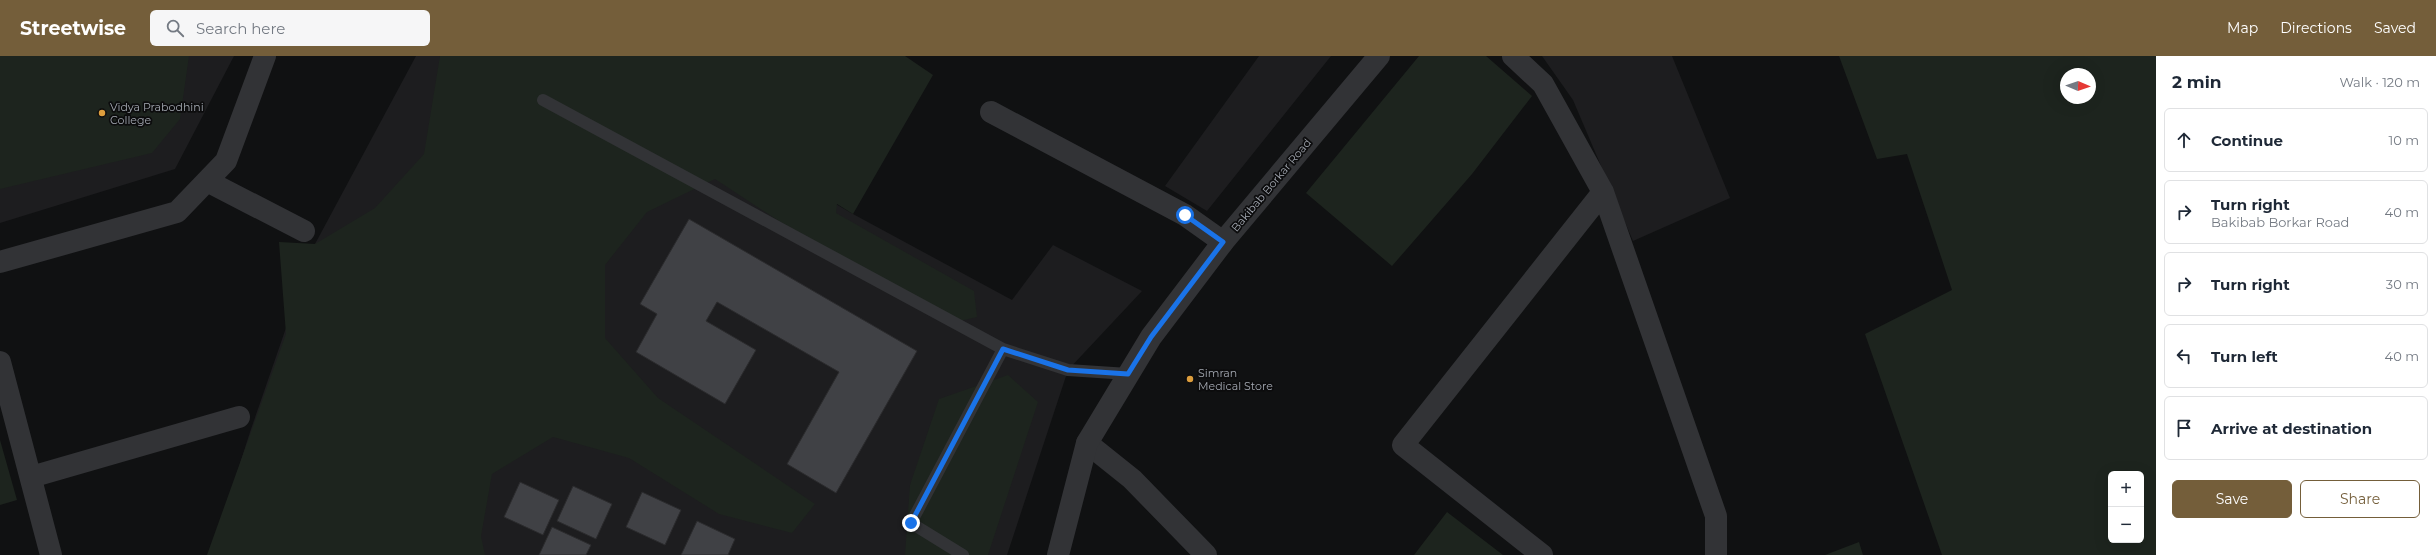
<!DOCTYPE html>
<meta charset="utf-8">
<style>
body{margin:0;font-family:Montserrat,sans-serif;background:#f6f6f7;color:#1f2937}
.controls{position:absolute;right:12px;bottom:12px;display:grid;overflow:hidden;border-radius:6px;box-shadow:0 4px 16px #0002}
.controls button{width:36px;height:36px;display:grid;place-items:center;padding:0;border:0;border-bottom:1px solid #e0e1e3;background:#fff;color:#1f2937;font:20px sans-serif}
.compass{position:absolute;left:2060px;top:12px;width:36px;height:36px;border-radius:50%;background:#fff;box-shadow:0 4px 16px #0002;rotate:92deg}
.stop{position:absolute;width:12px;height:12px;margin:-9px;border:3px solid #1a73e8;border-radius:50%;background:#fff}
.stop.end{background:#1a73e8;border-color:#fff;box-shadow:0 1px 4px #0008}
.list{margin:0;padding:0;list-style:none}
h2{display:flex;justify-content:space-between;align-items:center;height:52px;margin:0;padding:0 16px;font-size:17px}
h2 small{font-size:13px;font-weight:400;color:#747a83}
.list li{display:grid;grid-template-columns:26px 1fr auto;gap:12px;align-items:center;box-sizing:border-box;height:64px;margin:0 8px 8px;padding:0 8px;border:1px solid #e0e1e3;border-radius:6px}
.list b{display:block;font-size:15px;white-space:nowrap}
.list p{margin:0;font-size:13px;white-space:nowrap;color:#747a83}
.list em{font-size:13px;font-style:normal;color:#747a83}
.actions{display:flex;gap:8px;padding:12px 16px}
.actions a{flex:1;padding:9px 0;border:1px solid #745e3a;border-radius:6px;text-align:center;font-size:14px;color:#745e3a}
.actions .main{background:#745e3a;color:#fff}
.icon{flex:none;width:22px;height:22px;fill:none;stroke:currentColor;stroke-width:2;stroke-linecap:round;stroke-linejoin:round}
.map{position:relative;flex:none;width:2156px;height:499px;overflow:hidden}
header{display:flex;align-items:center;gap:24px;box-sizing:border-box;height:56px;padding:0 20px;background:#745e3a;color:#fff}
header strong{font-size:19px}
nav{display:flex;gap:22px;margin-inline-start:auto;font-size:14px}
.search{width:280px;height:36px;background:#f6f6f7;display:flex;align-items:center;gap:10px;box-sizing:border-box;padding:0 14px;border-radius:6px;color:#747a83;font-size:15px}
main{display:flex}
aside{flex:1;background:#fff}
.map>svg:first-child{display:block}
.built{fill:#1d1d1f}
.green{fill:#1d241e;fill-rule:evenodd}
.building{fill:#404145;stroke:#2b2b2d}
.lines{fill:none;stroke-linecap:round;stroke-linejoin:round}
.service{stroke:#323336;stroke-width:12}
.minor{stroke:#323336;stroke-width:22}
.tertiary{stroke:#323336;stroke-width:22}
.route{stroke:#1a73e8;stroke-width:5}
.poi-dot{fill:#dd9e3d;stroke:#0c0c0d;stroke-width:1.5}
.labels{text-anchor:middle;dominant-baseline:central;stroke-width:3.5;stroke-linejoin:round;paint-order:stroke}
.poi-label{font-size:11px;fill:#a3a8b1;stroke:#0c0c0d;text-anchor:start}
.street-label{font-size:11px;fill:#a3a8b1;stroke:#0c0c0d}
</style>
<header>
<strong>Streetwise</strong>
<div class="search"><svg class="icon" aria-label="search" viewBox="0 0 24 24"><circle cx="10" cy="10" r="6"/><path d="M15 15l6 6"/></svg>Search here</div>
<nav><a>Map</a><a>Directions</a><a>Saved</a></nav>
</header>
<main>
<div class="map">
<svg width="2156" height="499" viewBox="0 0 2156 499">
<rect width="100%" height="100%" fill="#101112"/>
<path class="built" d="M0,0H234L175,113L0,167Z
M416,0H582L853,158L1012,244L1053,189L1142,235L1068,314L1007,499H211L250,376L315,188Z
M1259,0H1331L1207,155L1165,130Z
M1542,0H1672L1730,142L1633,185L1573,44Z"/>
<path class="green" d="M0,0H189L180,63L152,97L0,133Z
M440,0H905L933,19L853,158L837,148L836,157L974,235L977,261L960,265L779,165L715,123L647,156L605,209V282L658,342L815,448L792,477L719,458L629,402L553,381L492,418L481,480L485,499H207L286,278L279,186L315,188L375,152L424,98Z
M1419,0H1486L1532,40L1472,118L1392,210L1306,137Z
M1839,0H2156V499H1942L1865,278L1952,234L1907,98L1877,103ZM2066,18H2090V42H2066ZM2111,418H2141V484H2111Z
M1008,319L1038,346L988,499H905L910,429L939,343Z
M0,384L17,444L0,449Z
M1447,456L1503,499H1414Z
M1859,486L1863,499H1825Z"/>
<path class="building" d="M689,163L917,295L836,437L787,408L839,316L717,246L706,265L756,294L725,348L636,296L657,258L640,248Z
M520,426L559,444L543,479L504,461Z
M573,430L612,448L596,483L557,465Z
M642,436L681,454L665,489L626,471Z
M697,465L735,483L728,499H681Z
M552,471L591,489L586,499H539Z"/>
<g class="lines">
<path class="service" d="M543,44L1003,293
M963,499L911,467L1003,293L1068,314L1128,318"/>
<path class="minor" d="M1513,0L1543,28L1603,136L1716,460V499
M991,56L1185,159L1223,186
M207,125L304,175
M0,206L177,156L226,105L265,0
M0,306L51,499
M1087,387L1132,423L1206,499
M31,421L239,361
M1542,499L1403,389L1603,136"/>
<path class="tertiary" d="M1058,499L1087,387L1151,281L1223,186L1379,0"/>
</g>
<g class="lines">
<path class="route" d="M911,467L1003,293L1068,314L1128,318L1151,281L1223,186L1185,159"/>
</g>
<g class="poi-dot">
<circle cx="102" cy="57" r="4"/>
<circle cx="1190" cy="323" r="4"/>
</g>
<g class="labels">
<g class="poi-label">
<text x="110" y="51">Vidya Prabodhini<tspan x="110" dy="13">College</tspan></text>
<text x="1198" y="317">Simran<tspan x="1198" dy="13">Medical Store</tspan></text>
</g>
<g class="street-label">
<text transform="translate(1271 129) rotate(-50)">Bakibab Borkar Road</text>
</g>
</g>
</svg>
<div class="controls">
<button>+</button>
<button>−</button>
</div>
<svg class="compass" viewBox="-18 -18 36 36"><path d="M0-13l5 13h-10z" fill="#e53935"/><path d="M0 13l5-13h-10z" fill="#747a83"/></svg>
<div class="stop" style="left:1185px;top:159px"></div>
<div class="stop end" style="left:911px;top:467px"></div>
</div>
<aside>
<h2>2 min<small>Walk · 120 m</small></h2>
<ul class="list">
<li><svg class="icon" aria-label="ahead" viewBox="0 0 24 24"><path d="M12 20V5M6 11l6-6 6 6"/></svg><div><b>Continue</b></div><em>10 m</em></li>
<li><svg class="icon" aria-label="right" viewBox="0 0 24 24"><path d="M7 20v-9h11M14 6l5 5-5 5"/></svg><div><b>Turn right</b><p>Bakibab Borkar Road</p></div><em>40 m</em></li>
<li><svg class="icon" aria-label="right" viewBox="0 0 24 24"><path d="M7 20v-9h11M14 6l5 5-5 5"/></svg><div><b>Turn right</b></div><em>30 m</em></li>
<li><svg class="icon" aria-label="left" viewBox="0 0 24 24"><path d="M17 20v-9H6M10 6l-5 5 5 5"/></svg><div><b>Turn left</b></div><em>40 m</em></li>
<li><svg class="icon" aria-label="arrive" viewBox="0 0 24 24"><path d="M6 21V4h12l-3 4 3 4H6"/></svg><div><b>Arrive at destination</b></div></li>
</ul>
<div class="actions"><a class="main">Save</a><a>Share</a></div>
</aside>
</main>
